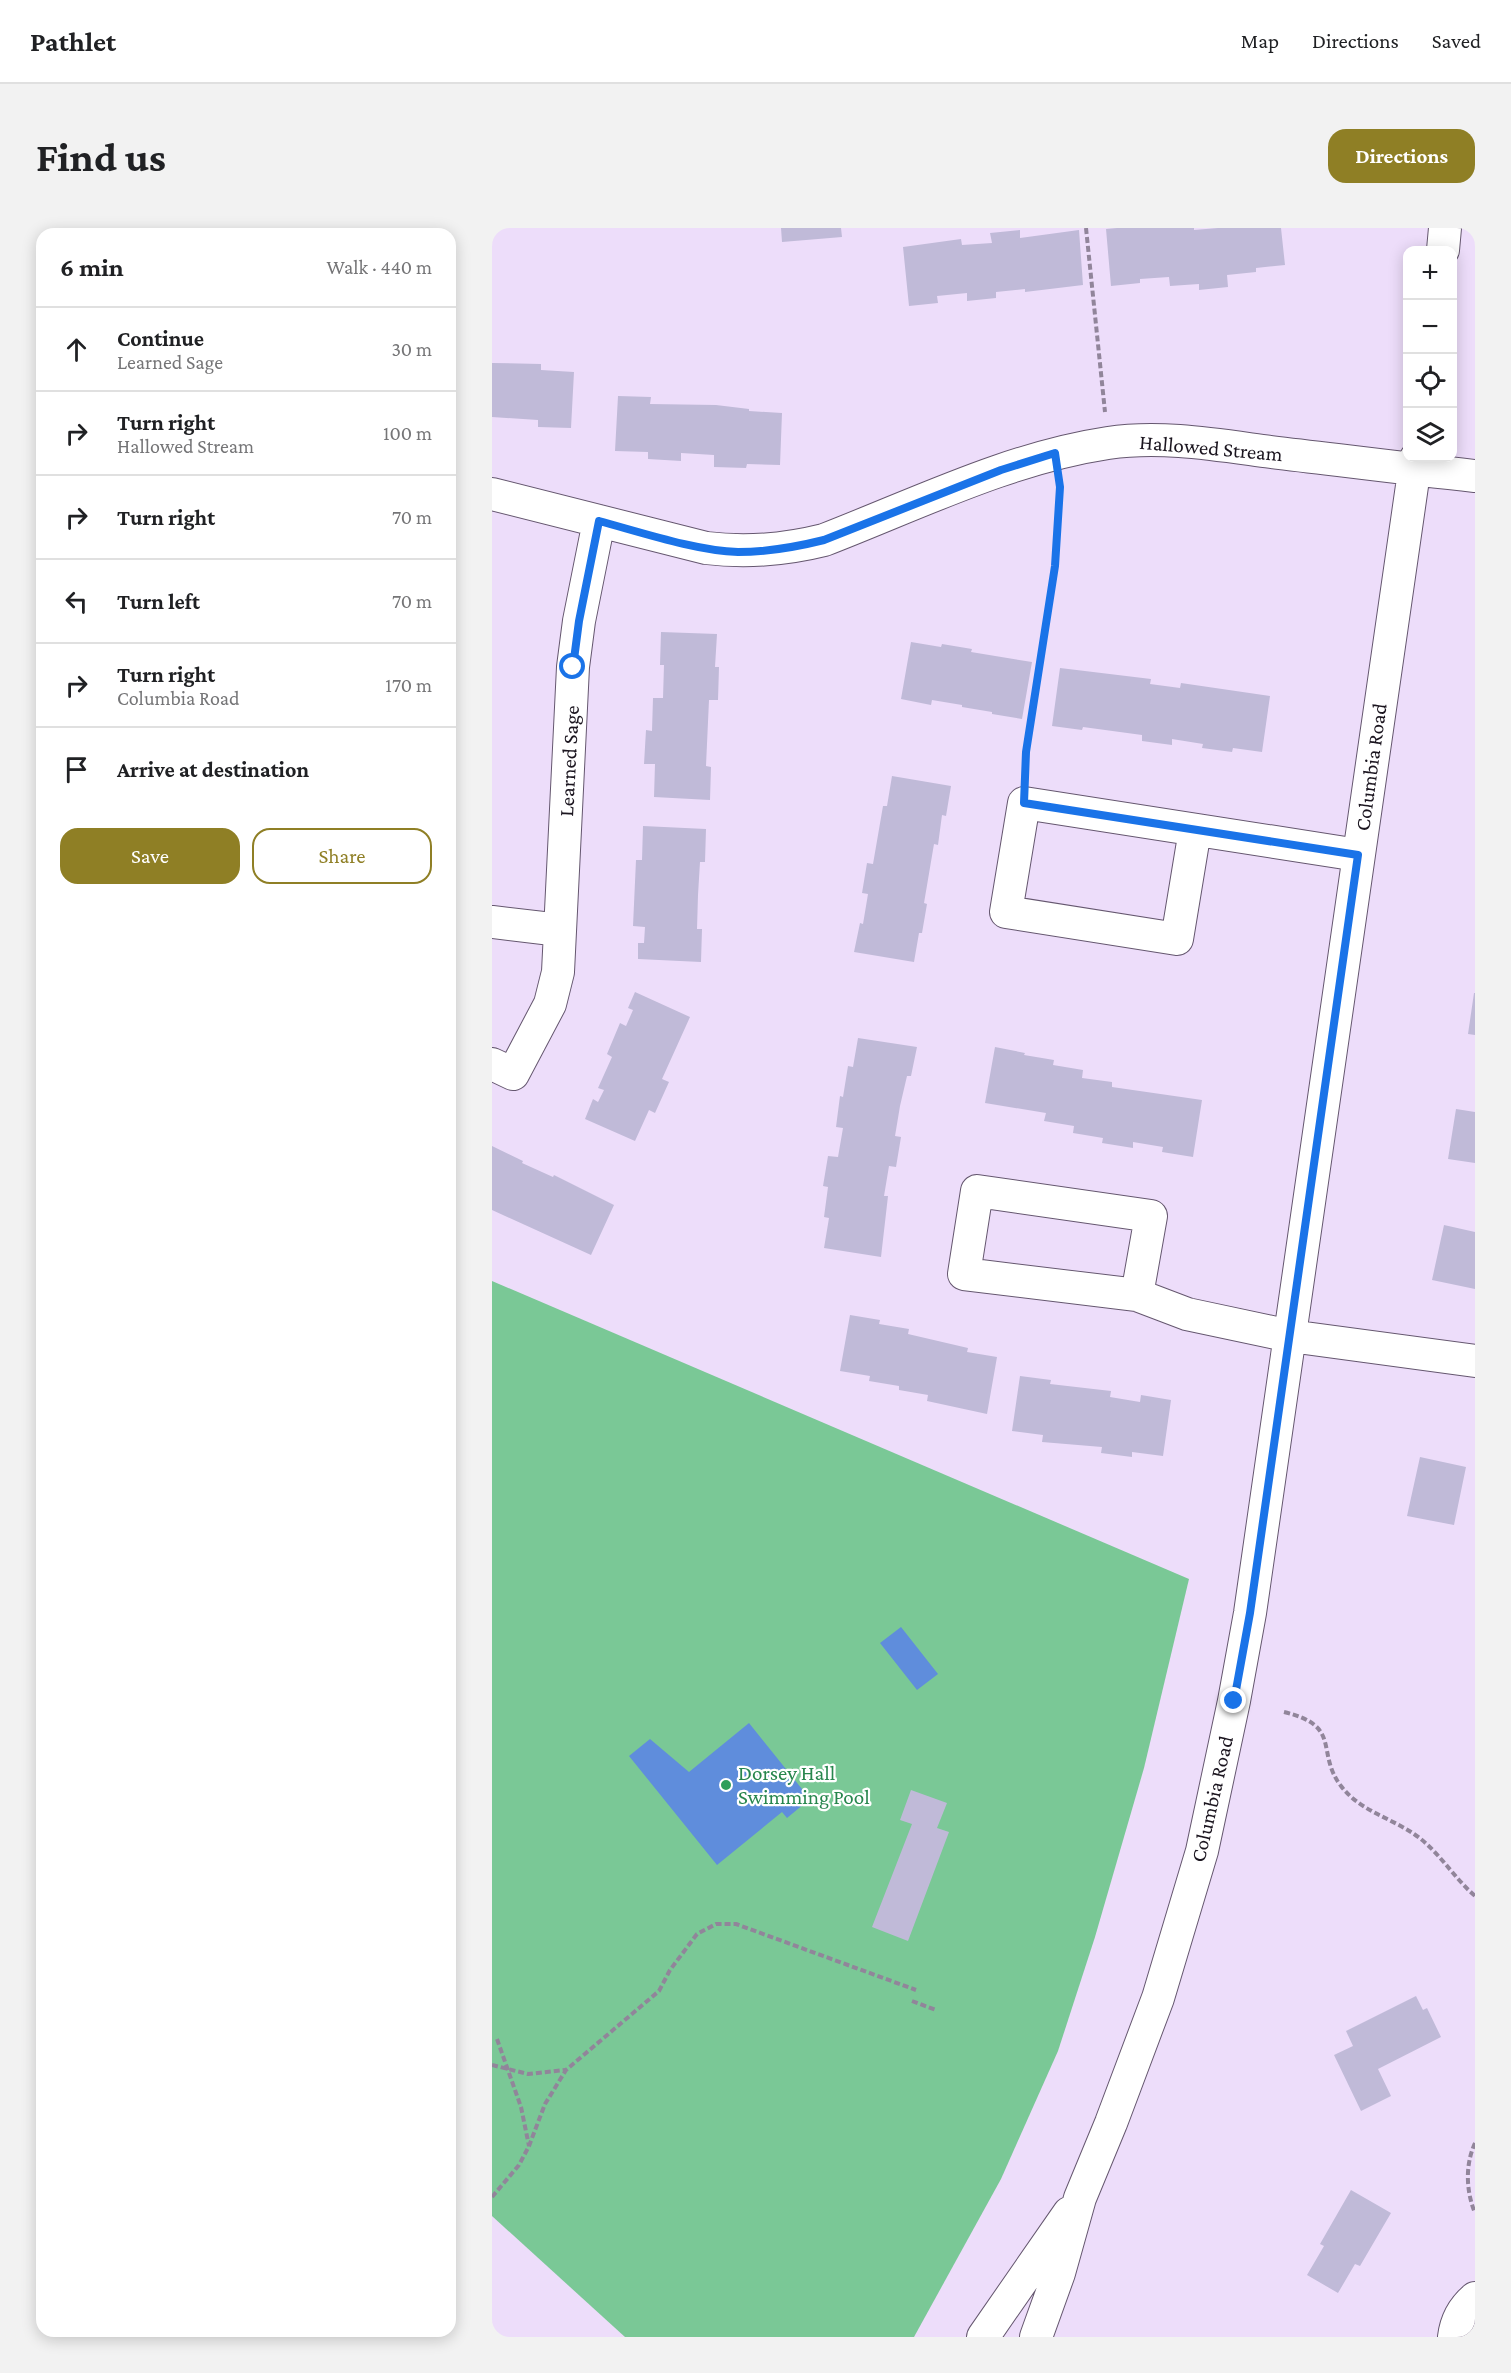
<!DOCTYPE html>
<meta charset="utf-8">
<style>
body{margin:0;font-family:"Crimson Pro",serif;background:#f2f2f2;color:#202124}
.controls{position:absolute;right:18px;top:18px;display:grid;overflow:hidden;border-radius:12px;box-shadow:0 3px 15px #0003}
.controls button{width:54px;height:54px;display:grid;place-items:center;padding:0;border:0;border-bottom:2px solid #e0e0e0;background:#fff;color:#202124;font:30px sans-serif}
.stop{position:absolute;width:18px;height:18px;margin:-14px;border:4px solid #1a73e8;border-radius:50%;background:#fff}
.stop.end{background:#1a73e8;border-color:#fff;box-shadow:0 2px 6px #0008}
.list{margin:0;padding:0;list-style:none}
h2{display:flex;justify-content:space-between;align-items:center;height:78px;margin:0;padding:0 24px;font-size:26px}
h2 small{font-size:20px;font-weight:400;color:#757577}
.list li{display:grid;grid-template-columns:39px 1fr auto;gap:18px;align-items:center;box-sizing:border-box;height:84px;padding:0 24px;border-top:2px solid #e0e0e0}
.list b{display:block;font-size:22px;white-space:nowrap}
.list p{margin:0;font-size:20px;white-space:nowrap;color:#757577}
.list em{font-size:20px;font-style:normal;color:#757577}
.actions{display:flex;gap:12px;padding:18px 24px}
.actions a{flex:1;padding:14px 0;border:2px solid #8f7f25;border-radius:18px;text-align:center;font-size:21px;color:#8f7f25}
.actions .main{background:#8f7f25;color:#fff}
.icon{flex:none;width:33px;height:33px;fill:none;stroke:currentColor;stroke-width:2;stroke-linecap:round;stroke-linejoin:round}
.map{position:relative;flex:none;width:983px;height:2109px;overflow:hidden;border-radius:18px}
header{display:flex;align-items:center;gap:36px;box-sizing:border-box;height:84px;padding:0 30px;background:#fff;border-bottom:2px solid #e0e0e0}
header strong{font-size:28px}
nav{display:flex;gap:33px;margin-inline-start:auto;font-size:21px}
.intro{display:flex;align-items:center;justify-content:space-between;box-sizing:border-box;height:144px;padding:0 36px}
h1{margin:0;font-size:42px}
.button{padding:15px 27px;border-radius:18px;background:#8f7f25;color:#fff;font-size:21px;font-weight:700}
main{display:flex;gap:36px;padding:0 36px}
aside{flex:1;background:#fff;border-radius:18px;box-shadow:0 3px 15px #0003}
.map>svg:first-child{display:block}
.green{fill:#7ac896}
.water{fill:#5f8ddc}
.building{fill:#c0bad8}
.lines{fill:none;stroke-linecap:round;stroke-linejoin:round}
.minor-casing{stroke:#65576f;stroke-width:34}
.path{stroke:#91859a;stroke-width:4;stroke-dasharray:6 3;stroke-linecap:butt}
.minor{stroke:#fff;stroke-width:32}
.route{stroke:#1a73e8;stroke-width:8}
.leisure-dot{fill:#2e9e5b;stroke:#fff;stroke-width:2}
.labels{text-anchor:middle;dominant-baseline:central;stroke-width:4.5;stroke-linejoin:round;paint-order:stroke}
.street-label{font-size:21px;fill:#1b151f;stroke:#fff}
.leisure-label{font-size:21px;fill:#27864d;stroke:#fff;text-anchor:start}
</style>
<header>
<strong>Pathlet</strong>
<nav><a>Map</a><a>Directions</a><a>Saved</a></nav>
</header>
<div class="intro"><h1>Find us</h1><a class="button">Directions</a></div>
<main>
<aside>
<h2>6 min<small>Walk · 440 m</small></h2>
<ul class="list">
<li><svg class="icon" aria-label="ahead" viewBox="0 0 24 24"><path d="M12 20V5M6 11l6-6 6 6"/></svg><div><b>Continue</b><p>Learned Sage</p></div><em>30 m</em></li>
<li><svg class="icon" aria-label="right" viewBox="0 0 24 24"><path d="M7 20v-9h11M14 6l5 5-5 5"/></svg><div><b>Turn right</b><p>Hallowed Stream</p></div><em>100 m</em></li>
<li><svg class="icon" aria-label="right" viewBox="0 0 24 24"><path d="M7 20v-9h11M14 6l5 5-5 5"/></svg><div><b>Turn right</b></div><em>70 m</em></li>
<li><svg class="icon" aria-label="left" viewBox="0 0 24 24"><path d="M17 20v-9H6M10 6l-5 5 5 5"/></svg><div><b>Turn left</b></div><em>70 m</em></li>
<li><svg class="icon" aria-label="right" viewBox="0 0 24 24"><path d="M7 20v-9h11M14 6l5 5-5 5"/></svg><div><b>Turn right</b><p>Columbia Road</p></div><em>170 m</em></li>
<li><svg class="icon" aria-label="arrive" viewBox="0 0 24 24"><path d="M6 21V4h12l-3 4 3 4H6"/></svg><div><b>Arrive at destination</b></div></li>
</ul>
<div class="actions"><a class="main">Save</a><a>Share</a></div>
</aside>
<div class="map">
<svg width="983" height="2109" viewBox="0 0 983 2109">
<rect width="100%" height="100%" fill="#edddfa"/>
<path class="green" d="M0,1053L697,1351L652,1540L603,1709L566,1823L509,1951L422,2109H133L0,1988Z"/>
<path class="water" d="M409,1399L446,1446L425,1462L388,1415Z
M257,1495L318,1571L295,1590L290,1584L225,1637L137,1528L158,1511L197,1544Z"/>
<path class="building" d="M289,0H349L350,9L290,14Z
M625,0H702V2L726,0H789L793,37L764,40V44L735,47L736,59L707,62V56L678,58L677,49L648,51V55L619,58L614,1Z
M528,2V10L587,2L591,57L533,64V61L504,64V70L475,73V65L445,68L446,75L417,78L411,19L469,11L470,17L500,15L498,5Z
M0,135L49,136V142L82,144L79,200L46,199V192L0,189Z
M126,168L159,169L158,176L224,177L257,181V183L290,185L288,237L255,236L254,240L222,239V227L189,225V233L156,231V224L123,223Z
M169,404L225,406L223,439H227L226,472H217L214,538L219,539L218,572L162,569L163,536H152L154,502L160,503L161,470H171L172,437H168Z
M419,414L449,419L450,416L480,421L479,424L540,434L530,491L500,486V484L470,479V477L440,472L439,477L409,471Z
M568,440L659,451L658,456L688,460L689,455L778,468L770,524L741,520L740,524L710,520L711,516L680,511V517L650,513V507L591,499L590,502L560,498Z
M400,548L459,558L454,588L450,587L446,617L442,616L432,675L435,676L430,705H427L422,734L362,724L368,695L371,696L376,666L370,665L375,635L381,636L391,578H395Z
M151,598L214,601L213,634H208L206,667L205,701H210L209,734L146,731V715H152L153,699L141,698L144,632H150Z
M143,764L198,789L170,851L177,854L163,885L157,882L143,913L93,891L101,871L106,874L112,862L106,860L120,829L115,826L128,795L134,798L141,782L136,780Z
M982,765H983V807L976,806Z
M366,810L425,819L419,848H415L408,878L403,908L409,909L404,939L397,938L392,968H396L389,1029L332,1020L337,990L332,989L336,959L331,958L336,928L346,929L351,900L344,899L348,868L351,869L356,838L361,839Z
M503,819L533,825L532,827L562,832L561,837L591,842L590,850L620,854V859L710,872L701,929L670,924L671,919L641,914V920L610,915L611,910L581,905L582,898L552,893L554,885L493,875Z
M964,881L983,884V935L956,931Z
M0,918L31,933L30,935L61,949L62,947L122,977L99,1027L0,982Z
M952,997L983,1004V1061L940,1052Z
M358,1087L388,1092L387,1096L417,1101L416,1106L476,1120L475,1124L505,1129L495,1186L435,1173L436,1167L407,1162V1158L377,1153L378,1148L348,1143Z
M528,1148L559,1152L558,1156L619,1163L618,1169L648,1174L649,1167L679,1172L671,1228L640,1224V1229L609,1225L610,1219L550,1214L551,1207L520,1203Z
M928,1229L974,1239L962,1297L915,1288Z
M419,1562L455,1575L445,1600L457,1604L416,1713L380,1699L420,1596L408,1592Z
M924,1768L931,1782L935,1780L949,1809L886,1841L899,1868L869,1883L842,1827L861,1818L854,1803Z
M859,1962L899,1985L868,2038L863,2036L846,2065L815,2047L832,2018L828,2016Z"/>
<g class="lines">
<g class="minor-casing">
<path id="minor" d="M951,22L953,0
M0,266L214,320C255,325 292,322 332,312C425,276 517,230 616,215C670,207 726,217 779,224C847,232 915,241 983,248
M703,602L685,711L514,684L532,575L866,627
M0,694L68,702
M0,836L21,846L58,776L66,744L81,439L87,393L107,293
M645,1067L472,1046L485,963L659,988L645,1067L695,1086L798,1108L983,1133
M491,2109L577,1985
M544,2109L567,2045L588,1970L619,1895L666,1770L710,1623L742,1473L758,1385L924,230
M962,2109C964,2093 970,2081 983,2070"/>
</g>
<path class="path" d="M594,0L613,184
M533,543L534,524L563,338L568,259
M792,1484C851,1498 823,1524 849,1558C868,1583 897,1589 922,1606C946,1622 961,1649 983,1668
M420,1773L444,1782
M5,1811L29,1879L37,1918
M0,1837L36,1846L73,1842
M983,1915C973,1937 974,1963 983,1985
M0,1969L27,1937L37,1918L53,1876L74,1842L167,1763L178,1742L205,1706L224,1696H244L424,1762"/>
<use href="#minor" class="minor"/>
</g>
<g class="lines">
<path class="route" d="M81,439L87,393L107,293C148,304 205,323 246,324C275,324 304,319 332,312L509,242L563,225L568,259L563,338L534,524L532,575L866,627L758,1385L742,1473"/>
</g>
<circle class="leisure-dot" cx="234" cy="1557" r="6"/>
<g class="labels">
<g class="street-label">
<text transform="translate(719 220) rotate(5)">Hallowed Stream</text>
<text transform="translate(77 533) rotate(-87)">Learned Sage</text>
<text transform="translate(879 539) rotate(-82)">Columbia Road</text>
<text transform="translate(720 1571) rotate(-77)">Columbia Road</text>
</g>
<g class="leisure-label">
<text x="246" y="1545">Dorsey Hall<tspan x="246" dy="24">Swimming Pool</tspan></text>
</g>
</g>
</svg>
<div class="controls">
<button>+</button>
<button>−</button>
<button><svg class="icon" aria-label="locate" viewBox="0 0 24 24"><circle cx="12" cy="12" r="6"/><path d="M12 2v4M12 18v4M2 12h4M18 12h4"/></svg></button>
<button><svg class="icon" aria-label="layers" viewBox="0 0 24 24"><path d="M12 4l9 5-9 5-9-5zM3 14l9 5 9-5"/></svg></button>
</div>
<div class="stop" style="left:81px;top:439px"></div>
<div class="stop end" style="left:742px;top:1473px"></div>
</div>
</main>
